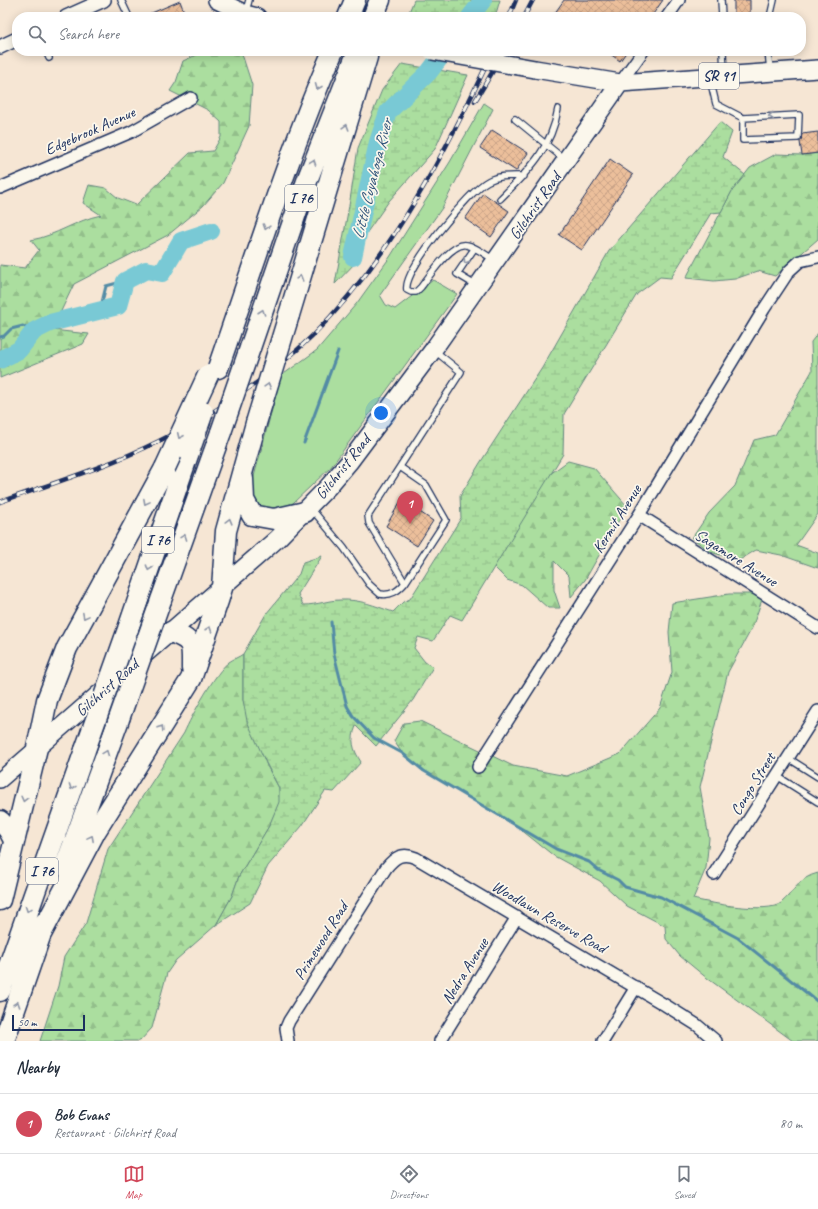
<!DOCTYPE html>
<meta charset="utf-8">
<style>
body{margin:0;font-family:Caveat,sans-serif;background:#f6f6f7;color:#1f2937}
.scale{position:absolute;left:12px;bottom:10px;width:73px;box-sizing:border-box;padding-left:4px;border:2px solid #1b2f5e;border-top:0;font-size:11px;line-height:14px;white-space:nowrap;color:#1b2f5e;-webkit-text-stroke:3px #fbf7ec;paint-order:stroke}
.you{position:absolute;left:381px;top:413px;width:14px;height:14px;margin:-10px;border:3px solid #fff;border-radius:50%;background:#1a73e8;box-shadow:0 0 0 6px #1a73e833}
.badge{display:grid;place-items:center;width:26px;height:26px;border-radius:50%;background:#d1495b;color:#fff;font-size:13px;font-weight:700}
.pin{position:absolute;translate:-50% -33px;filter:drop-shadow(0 1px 2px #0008)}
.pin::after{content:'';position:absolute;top:21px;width:14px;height:12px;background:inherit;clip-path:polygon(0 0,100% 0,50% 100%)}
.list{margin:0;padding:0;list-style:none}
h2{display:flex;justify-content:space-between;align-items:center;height:52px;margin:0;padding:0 16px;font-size:17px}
h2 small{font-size:13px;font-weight:400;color:#747a83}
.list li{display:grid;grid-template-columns:26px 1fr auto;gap:12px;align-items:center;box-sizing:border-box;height:60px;padding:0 16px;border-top:1px solid #e0e1e3}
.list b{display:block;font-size:15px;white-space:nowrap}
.list p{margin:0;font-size:13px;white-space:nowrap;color:#747a83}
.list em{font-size:13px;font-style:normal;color:#747a83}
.icon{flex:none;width:22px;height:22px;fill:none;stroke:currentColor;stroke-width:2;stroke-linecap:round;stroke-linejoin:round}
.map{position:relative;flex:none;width:818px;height:1041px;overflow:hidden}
.search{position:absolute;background:#fff;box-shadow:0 2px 10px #0003;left:12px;right:12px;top:12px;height:44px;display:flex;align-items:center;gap:10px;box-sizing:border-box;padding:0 14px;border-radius:16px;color:#747a83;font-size:15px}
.sheet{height:112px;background:#fff}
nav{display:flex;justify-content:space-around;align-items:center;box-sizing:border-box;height:56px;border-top:1px solid #e0e1e3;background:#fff;font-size:11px;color:#747a83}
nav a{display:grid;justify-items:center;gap:2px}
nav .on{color:#d1495b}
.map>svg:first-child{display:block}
.green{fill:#abde9f;stroke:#63867e}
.forest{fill:url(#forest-firs);stroke:#63867e}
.wetland{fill:url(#wetland-marsh);stroke:#63867e}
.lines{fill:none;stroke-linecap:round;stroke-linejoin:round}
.stream{stroke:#538ba5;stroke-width:3}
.river{stroke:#79c9d5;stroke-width:18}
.building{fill:url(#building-cross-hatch);stroke:#1b2f5e}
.service-casing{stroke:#1b2f5e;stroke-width:8}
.minor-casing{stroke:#1b2f5e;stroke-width:14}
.tertiary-casing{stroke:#1b2f5e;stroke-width:16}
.secondary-casing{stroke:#1b2f5e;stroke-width:18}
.primary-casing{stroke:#1b2f5e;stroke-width:20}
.motorway-casing{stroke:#1b2f5e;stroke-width:23}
.service{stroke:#fbf7ec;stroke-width:5.5}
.minor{stroke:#fbf7ec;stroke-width:11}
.tertiary{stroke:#fbf7ec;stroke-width:13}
.secondary{stroke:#fbf7ec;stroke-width:15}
.primary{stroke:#fbf7ec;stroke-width:17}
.motorway{stroke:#fbf7ec;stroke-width:20}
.rail-casing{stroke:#1b2f5e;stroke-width:4.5}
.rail{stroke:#fbf7ec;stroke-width:3;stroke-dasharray:9;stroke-linecap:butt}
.primary-bridge-casing{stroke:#1b2f5e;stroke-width:20;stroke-linecap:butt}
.motorway-bridge-casing{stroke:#1b2f5e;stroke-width:23;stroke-linecap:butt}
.primary-bridge{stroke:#fbf7ec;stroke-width:17}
.motorway-bridge{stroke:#fbf7ec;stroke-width:20}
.oneway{stroke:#8b93a5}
.labels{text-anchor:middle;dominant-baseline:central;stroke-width:3.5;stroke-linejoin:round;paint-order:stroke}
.shield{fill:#fbf7ec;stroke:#5e6b89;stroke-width:1}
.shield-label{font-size:15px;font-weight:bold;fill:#1b2f5e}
.street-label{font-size:16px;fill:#1b2f5e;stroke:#fbf7ec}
.water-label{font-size:17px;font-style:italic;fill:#32567c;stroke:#fbf7ec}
</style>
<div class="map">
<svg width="818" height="1041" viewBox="0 0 818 1041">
<defs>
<pattern id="forest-firs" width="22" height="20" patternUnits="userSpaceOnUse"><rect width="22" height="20" fill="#abde9f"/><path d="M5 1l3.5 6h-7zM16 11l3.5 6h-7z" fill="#93bf8b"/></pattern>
<pattern id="wetland-marsh" width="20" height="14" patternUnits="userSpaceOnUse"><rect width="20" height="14" fill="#abde9f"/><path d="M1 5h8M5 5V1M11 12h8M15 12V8" fill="none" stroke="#93bf8b"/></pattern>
<pattern id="building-cross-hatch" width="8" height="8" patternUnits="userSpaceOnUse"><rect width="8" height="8" fill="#ecbf9b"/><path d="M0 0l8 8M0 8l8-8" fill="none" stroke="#caa488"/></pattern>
</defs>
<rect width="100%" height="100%" fill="#f6e6d4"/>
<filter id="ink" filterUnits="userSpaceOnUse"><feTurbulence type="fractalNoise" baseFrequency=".025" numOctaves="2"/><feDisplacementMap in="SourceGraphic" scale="8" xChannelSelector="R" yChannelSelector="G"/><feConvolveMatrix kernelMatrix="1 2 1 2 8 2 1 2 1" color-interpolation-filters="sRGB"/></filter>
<g filter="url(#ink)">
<path class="green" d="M484,103L493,109L442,208L380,295L386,305L395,309L433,280L457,294L331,467L293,503L267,513L254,506L252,484L281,376L317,350L357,303L390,257L450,162Z"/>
<path class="forest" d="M205,51H241L252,85L249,126L223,183L203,206L168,235L74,284L52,330L89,334L83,344L0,378V265L25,268L39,250L31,240C56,236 76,220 101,215L83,203L89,185L106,188L118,198L136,205L190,153L213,151L221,137V122L208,110L170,91L176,82L183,61Z
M818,153V239L775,276L758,271L735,279L714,281L686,278L732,191L750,168L776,154L802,155Z
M818,333V514L796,545L818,553V568L781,555L756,550L738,561L711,552L692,538L709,513L735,486L754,440L775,435L812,371L811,342Z
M568,461L594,468L627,506L585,580L571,597L569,576L554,561V590L560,608H548L522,585L507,580L492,565L546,477Z
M729,594H764L752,628L728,672L700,787L709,838L706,868L693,899C709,903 768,914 781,903C795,891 798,878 818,873V1041H793L703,975L680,956L666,939L665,926L627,906L600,881L554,856L515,825L424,771L402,753L394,741L404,723L420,721L513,766L567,776L620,754L660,708L672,672L669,632L672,603Z
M243,654V700L267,766L279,788L280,802L269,826L239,876L232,896L216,925L176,960L167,973L152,1028L140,1041H40L58,986L64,957L86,923L108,849L184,733C191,717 216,671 229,662C233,659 239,657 243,654Z"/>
<path class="wetland" d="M414,0H500L495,17H407Z
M402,64L468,75L435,149L389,201L363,238L358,260L335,284L350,200L358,148L382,90Z
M720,122L732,132L723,157L745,175L732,191L721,212L711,213L671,278L660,277L637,294L564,414L563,454L462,620L450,615L433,641L418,637L414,648L425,662L433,667L413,700L376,746L356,726C350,741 353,749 361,762L334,792L325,791L302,826L268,866L250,903L216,925L232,896L239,876L269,826L279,802V788L266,763L247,721L243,700V654L266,614L299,574L303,562L322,556L298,594L303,605C318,605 328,600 340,600C360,599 375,606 393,612L403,602L410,599L461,518L460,496L480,463L542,368L609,251Z"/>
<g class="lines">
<path class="stream" d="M353,257L354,254
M100,310L106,286L125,281
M0,337L4,336L11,329L23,326L34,331
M304,443L338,351
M331,622L334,654L347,706L353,716L374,738L402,753L424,771L556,849L589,862L598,870L618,880L625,887L661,897L738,938L818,1002"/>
<path class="river" d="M470,17L483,0
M353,257L378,142L388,112L429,72L445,51
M0,360L19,350L34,331L50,323L118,306L125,281L146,270L162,273L181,241L211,231"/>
</g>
<path class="building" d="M564,0H663L651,17H552Z
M734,0H750V17H734Z
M180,1L186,17H142Z
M606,51H627L620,61Z
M492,130L528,153L516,171L480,148Z
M818,132V153L802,155L800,142L802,134Z
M610,159L633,175L582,250L559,235Z
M483,193L509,211L491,237L465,219Z
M403,497L416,505L414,508L433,521L417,546L386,526Z"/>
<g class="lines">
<g class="service-casing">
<path id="service" d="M121,0L129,17
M721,0L722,17
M246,11L249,0
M770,17L774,0
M46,51L49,58
M723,51L724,75
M768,51L770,70
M710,79L716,104L743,118L799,115L798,138L743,140V118
M515,119L564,159
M500,199C528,171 551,150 558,109
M474,249L457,274L477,286
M494,260C486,255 476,247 467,245C452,241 429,277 421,287L416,292H411L407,290C402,271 470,190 488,181C499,175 511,176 524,176
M310,507L344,548L369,584L380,594C391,596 398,591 405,583L446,520L426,485L400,467
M405,583L369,523L368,516L461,372L435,351
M788,758L818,777
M777,776L818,802"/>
</g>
<g class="minor-casing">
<path id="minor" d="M667,17L679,0
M620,83L643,51
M0,188L131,132L191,98
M639,515L818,628
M478,767L639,515L764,309L789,271L800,261L818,257
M714,874L818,711
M288,1041L286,1028L289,1021L386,868C395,857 402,852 416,858L665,1005L697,1025L716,1041
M440,1041L517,917
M603,1041L636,987"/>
</g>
<g class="tertiary-casing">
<path id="tertiary" d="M66,17L104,0
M0,47L17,39"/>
</g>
<g class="secondary-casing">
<path id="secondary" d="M0,780L37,748"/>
</g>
<g class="primary-casing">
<path id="primary" d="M217,0L245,14L257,17
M535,69L620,83L818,69
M37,748L277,539L328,487L350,461L433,350L620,83"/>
</g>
<g class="motorway-casing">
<path id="motorway" d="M348,17L355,0
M373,17L380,0
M289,315L367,57
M250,348L308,178L358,51
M218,368C255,262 288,154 333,51
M243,479L244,500L252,515L274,519L305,512
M161,600L221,432
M128,629L189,452
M171,632C194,641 192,644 192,669
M0,821L8,829L14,840
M65,867L119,719
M0,900L37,748L47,700L67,648L165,468
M41,934L95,832L191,679L218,601L222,588L226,531L256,423
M0,991L85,750
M4,1041L45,922"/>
</g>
<use href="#service" class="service"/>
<use href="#minor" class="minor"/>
<use href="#tertiary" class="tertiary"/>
<use href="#secondary" class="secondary"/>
<use href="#primary" class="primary"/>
<use href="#motorway" class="motorway"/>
<g class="rail-casing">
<path id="rail" d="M509,17L516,0
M524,17L533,0
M475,101L505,51
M0,502C51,484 109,466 157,442C213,415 267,380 312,336C391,258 447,150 493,51"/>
</g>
<use href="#rail" class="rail"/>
<g class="primary-bridge-casing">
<path id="primary-bridge" d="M432,51L535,69"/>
</g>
<g class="motorway-bridge-casing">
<path id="motorway-bridge" d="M256,423L289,315
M221,432L250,348
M189,452L203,412
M165,468L208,375
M119,719L161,600
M85,750L128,629"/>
</g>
<use href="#primary-bridge" class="primary-bridge"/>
<use href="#motorway-bridge" class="motorway-bridge"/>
</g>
<defs><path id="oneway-chevron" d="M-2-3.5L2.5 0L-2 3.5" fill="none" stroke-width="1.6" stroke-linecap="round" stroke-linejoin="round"/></defs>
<g class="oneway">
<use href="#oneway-chevron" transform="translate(318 87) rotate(112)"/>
<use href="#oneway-chevron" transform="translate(771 116) rotate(176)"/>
<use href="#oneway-chevron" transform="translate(346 127) rotate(-73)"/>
<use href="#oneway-chevron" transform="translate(313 162) rotate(-70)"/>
<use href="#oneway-chevron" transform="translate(266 227) rotate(108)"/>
<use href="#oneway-chevron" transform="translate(466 261) rotate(123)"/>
<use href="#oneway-chevron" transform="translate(300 278) rotate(-73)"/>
<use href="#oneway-chevron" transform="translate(262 312) rotate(-71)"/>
<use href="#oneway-chevron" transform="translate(268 386) rotate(-73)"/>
<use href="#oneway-chevron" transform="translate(180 436) rotate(115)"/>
<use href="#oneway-chevron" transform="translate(146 502) rotate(118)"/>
<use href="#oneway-chevron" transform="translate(229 521) rotate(-75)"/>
<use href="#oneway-chevron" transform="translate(184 537) rotate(-70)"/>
<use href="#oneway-chevron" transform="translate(149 568) rotate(109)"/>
<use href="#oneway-chevron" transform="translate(85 616) rotate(118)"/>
<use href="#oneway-chevron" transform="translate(209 629) rotate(-71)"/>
<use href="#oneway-chevron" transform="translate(161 728) rotate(-58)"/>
<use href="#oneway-chevron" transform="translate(106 753) rotate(-69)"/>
<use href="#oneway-chevron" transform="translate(72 787) rotate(110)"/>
<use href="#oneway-chevron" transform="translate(24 799) rotate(104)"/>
<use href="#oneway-chevron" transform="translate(91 838) rotate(-62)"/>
<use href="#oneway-chevron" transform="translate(28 909) rotate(110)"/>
<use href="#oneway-chevron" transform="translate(17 1004) rotate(-71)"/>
</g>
</g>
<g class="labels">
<g class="shield">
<rect x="699" y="63" width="40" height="26" rx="3"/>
<rect x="285" y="185" width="32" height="26" rx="3"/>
<rect x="142" y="527" width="32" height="26" rx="3"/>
<rect x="26" y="858" width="32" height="26" rx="3"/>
</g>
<g class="shield-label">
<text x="719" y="76">SR 91</text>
<text x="301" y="198">I 76</text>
<text x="158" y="540">I 76</text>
<text x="42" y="871">I 76</text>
</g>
<g class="street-label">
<text transform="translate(90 131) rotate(-24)">Edgebrook Avenue</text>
<text transform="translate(535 206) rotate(-55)">Gilchrist Road</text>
<text transform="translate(343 467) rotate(-51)">Gilchrist Road</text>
<text transform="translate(617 519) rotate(-58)">Kermit Avenue</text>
<text transform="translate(736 558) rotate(32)">Sagamore Avenue</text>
<text transform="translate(107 688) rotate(-41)">Gilchrist Road</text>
<text transform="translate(753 784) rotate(-58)">Congo Street</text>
<text transform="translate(549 917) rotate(30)">Woodlawn Reserve Road</text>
<text transform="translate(321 941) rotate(-58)">Primewood Road</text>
<text transform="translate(465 971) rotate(-58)">Nedra Avenue</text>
</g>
<g class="water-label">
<text transform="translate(372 179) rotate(-76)">Little Cuyahoga River</text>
</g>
</g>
</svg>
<div class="scale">50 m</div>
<div class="you"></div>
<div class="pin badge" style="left:410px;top:524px">1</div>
<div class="search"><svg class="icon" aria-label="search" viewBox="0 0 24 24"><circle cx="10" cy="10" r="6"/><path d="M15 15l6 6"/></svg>Search here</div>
</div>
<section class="sheet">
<h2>Nearby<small></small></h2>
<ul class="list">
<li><span class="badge">1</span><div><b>Bob Evans</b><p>Restaurant · Gilchrist Road</p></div><em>80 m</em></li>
</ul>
</section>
<nav>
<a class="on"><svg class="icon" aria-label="map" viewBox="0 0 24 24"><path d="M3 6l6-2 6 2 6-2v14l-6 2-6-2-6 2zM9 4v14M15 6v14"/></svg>Map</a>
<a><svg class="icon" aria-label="directions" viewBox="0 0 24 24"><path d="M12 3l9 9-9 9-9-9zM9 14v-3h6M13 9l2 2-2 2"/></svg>Directions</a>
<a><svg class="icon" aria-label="saved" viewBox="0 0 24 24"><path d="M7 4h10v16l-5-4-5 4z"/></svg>Saved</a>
</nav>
